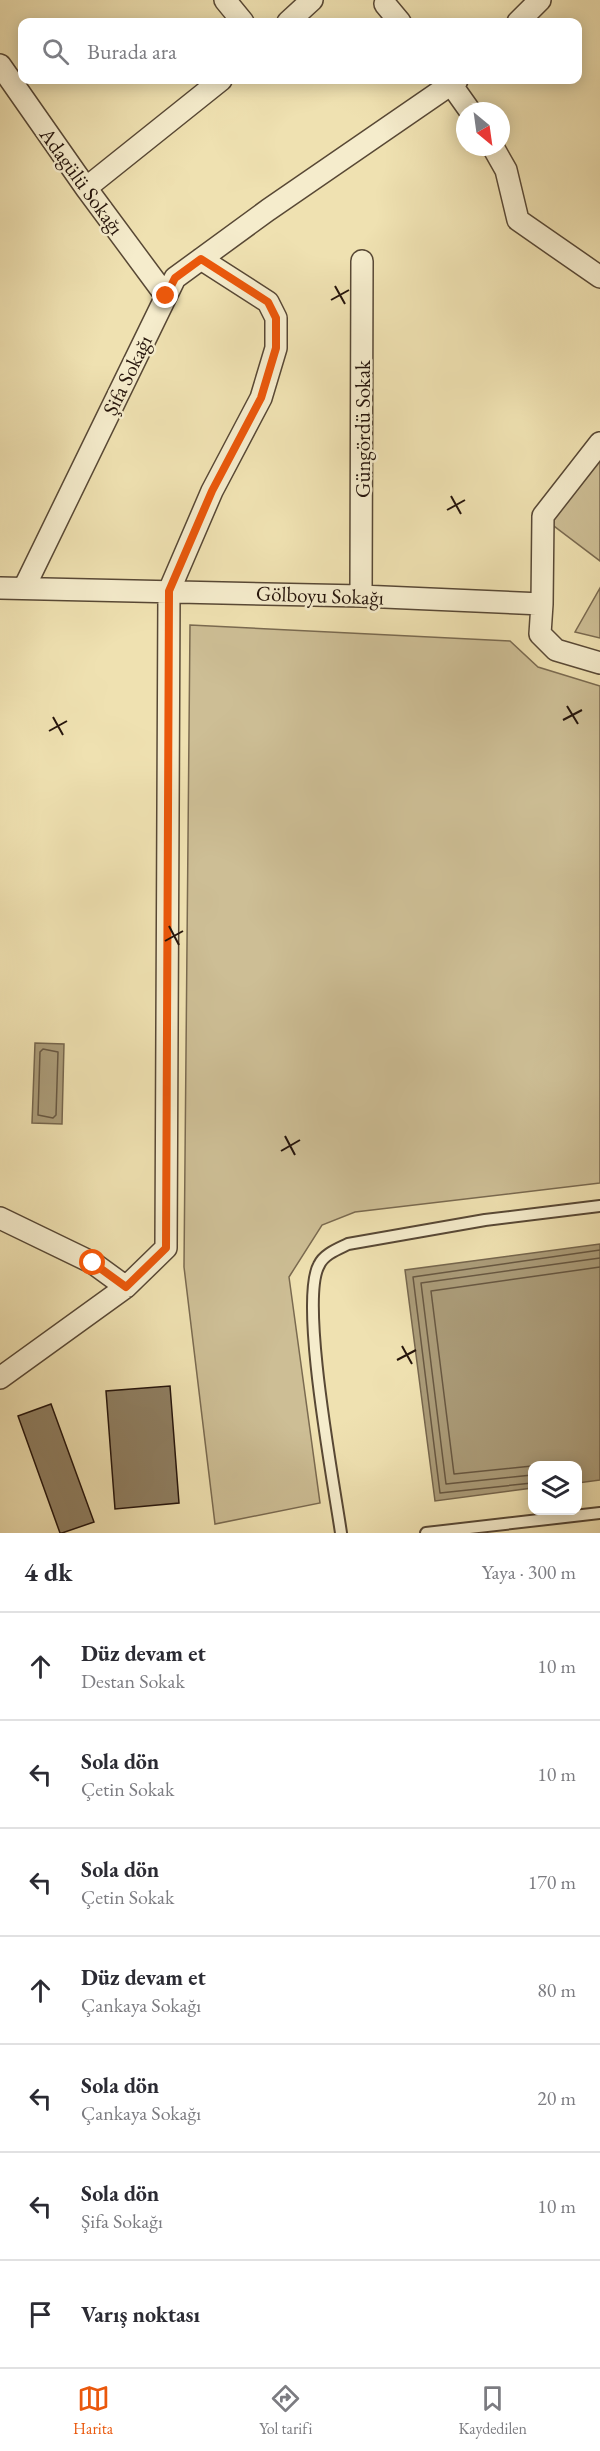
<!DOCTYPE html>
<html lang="tr">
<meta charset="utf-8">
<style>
body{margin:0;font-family:"EB Garamond",serif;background:#f2f2f3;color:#2b2b33}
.controls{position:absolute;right:18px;bottom:18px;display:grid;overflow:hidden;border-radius:12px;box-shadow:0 3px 15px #0003}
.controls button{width:54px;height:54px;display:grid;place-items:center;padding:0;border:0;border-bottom:2px solid #e1e1e2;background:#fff;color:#2b2b33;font:30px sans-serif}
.compass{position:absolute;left:456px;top:102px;width:54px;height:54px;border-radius:50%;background:#fff;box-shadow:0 3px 15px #0003;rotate:151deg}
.stop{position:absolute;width:18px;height:18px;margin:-14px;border:4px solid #ea580c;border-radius:50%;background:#fff}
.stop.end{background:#ea580c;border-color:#fff;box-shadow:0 2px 6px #0008}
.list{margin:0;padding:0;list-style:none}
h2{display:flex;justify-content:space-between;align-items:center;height:78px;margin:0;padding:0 24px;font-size:26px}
h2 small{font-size:20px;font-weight:400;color:#7c7c81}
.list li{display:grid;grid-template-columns:39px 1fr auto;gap:18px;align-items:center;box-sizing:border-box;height:108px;padding:0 24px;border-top:2px solid #e1e1e2}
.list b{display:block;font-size:22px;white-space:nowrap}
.list p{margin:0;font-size:20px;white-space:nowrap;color:#7c7c81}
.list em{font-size:20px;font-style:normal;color:#7c7c81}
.icon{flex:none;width:33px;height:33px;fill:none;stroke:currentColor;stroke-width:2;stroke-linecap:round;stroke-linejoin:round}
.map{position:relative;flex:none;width:600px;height:1533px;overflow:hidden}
.search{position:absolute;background:#fff;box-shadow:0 3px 15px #0003;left:18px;right:18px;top:18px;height:66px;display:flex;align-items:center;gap:15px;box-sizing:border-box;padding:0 21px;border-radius:12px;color:#7c7c81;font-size:22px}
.sheet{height:834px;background:#fff}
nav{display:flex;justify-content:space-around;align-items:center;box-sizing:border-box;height:84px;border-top:2px solid #e1e1e2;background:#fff;font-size:16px;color:#7c7c81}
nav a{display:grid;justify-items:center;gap:3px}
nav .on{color:#ea580c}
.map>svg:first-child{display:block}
.green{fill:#cdbe95;stroke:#7a6a50;stroke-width:1.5}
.water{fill:#ab9c79;stroke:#76664d;stroke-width:1.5}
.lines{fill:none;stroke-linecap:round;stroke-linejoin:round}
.shore{stroke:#685842;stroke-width:1.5}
.building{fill:#8f7f62;stroke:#26150c;stroke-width:1.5}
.service-casing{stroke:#584835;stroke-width:14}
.minor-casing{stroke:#584835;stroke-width:24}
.service{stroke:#f5eccc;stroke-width:10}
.minor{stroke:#f5eccc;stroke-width:21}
.route{stroke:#ea580c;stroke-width:8}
.ticks{fill:none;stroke:#26150c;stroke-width:2}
.labels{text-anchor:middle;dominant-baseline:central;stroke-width:5;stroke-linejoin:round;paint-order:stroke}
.street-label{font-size:21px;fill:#26150c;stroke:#f5eccc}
</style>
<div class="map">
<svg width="600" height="1533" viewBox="0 0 600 1533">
<rect width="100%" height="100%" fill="#efe1b1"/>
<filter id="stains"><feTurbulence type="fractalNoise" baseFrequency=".00333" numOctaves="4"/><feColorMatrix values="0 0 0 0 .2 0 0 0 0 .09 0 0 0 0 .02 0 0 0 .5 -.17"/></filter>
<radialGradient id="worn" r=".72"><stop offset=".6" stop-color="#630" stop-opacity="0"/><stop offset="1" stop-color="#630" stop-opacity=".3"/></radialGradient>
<path class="green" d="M600,459V561L550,523Z
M600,588V638L575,632Z
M190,625L510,641L538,667L600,686V1183L355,1212L322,1225L289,1277L320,1503L215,1524L184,1267Z"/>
<path class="water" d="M35,1043L64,1044L62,1124L32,1123Z
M600,1244V1480L578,1483V1466H532V1488L435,1501L405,1270Z"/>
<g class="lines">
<path class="shore" d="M43,1049L58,1052L56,1115L53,1118L38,1115L40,1052Z
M532,1466L454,1474L431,1291L600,1267
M532,1475L446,1484L421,1283L600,1258
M532,1483L440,1493L413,1277L600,1250"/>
</g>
<path class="building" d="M170,1386L179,1503L115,1509L106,1391Z
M51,1404L94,1522L62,1533H60L18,1416Z"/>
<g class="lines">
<g class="service-casing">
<path id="service" d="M341,1533C334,1484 299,1300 319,1265C324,1254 338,1249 348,1244L485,1220L600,1206
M426,1533L600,1513"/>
</g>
<g class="minor-casing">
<path id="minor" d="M225,0L243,22
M385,4L400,22
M288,22L312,0
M518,22L540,0
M0,65L86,188L166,296
M448,80L470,111
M493,147L506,170L518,220L600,277
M86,188L221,80
M0,588L361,596L542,604L540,634L556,650L600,663
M24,588L175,278L268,210L457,80
M361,596L362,261
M542,604L543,516L600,443
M0,1218L93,1263L126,1287
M0,1378L126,1287L166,1248L169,591L212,491L261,398L276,348V318L268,302L201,259"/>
</g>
<use href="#service" class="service"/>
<use href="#minor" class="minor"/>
</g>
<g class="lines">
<path class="route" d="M93,1263L126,1287L166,1248L169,591L212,491L261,398L276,348V318L268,302L201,259L175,278L166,296"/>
</g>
<path class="ticks" d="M335,286L345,304M331,300L349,290M451,496L461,514M447,510L465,500M567,706L578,724M53,717L63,735M563,720L582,710M49,731L67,721M169,926L179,945M165,941L183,931M285,1136L295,1155M281,1151L300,1140M402,1346L412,1364M397,1360L416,1350"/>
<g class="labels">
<g class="street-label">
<text transform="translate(82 181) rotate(54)">Adagülü Sokağı</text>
<text transform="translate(127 375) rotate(-64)">Şifa Sokağı</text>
<text transform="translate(362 429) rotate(-90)">Güngördü Sokak</text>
<text transform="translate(320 595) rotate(2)">Gölboyu Sokağı</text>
</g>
</g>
<rect width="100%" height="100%" filter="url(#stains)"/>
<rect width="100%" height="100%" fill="url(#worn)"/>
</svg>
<div class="controls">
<button><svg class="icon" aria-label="layers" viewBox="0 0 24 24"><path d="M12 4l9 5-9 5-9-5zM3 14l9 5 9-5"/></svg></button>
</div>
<svg class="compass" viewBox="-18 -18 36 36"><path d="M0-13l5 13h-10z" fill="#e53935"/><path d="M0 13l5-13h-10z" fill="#7c7c81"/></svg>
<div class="stop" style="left:93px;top:1263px"></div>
<div class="stop end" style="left:166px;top:296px"></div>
<div class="search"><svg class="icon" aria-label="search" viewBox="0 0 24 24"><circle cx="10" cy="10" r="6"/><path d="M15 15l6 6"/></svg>Burada ara</div>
</div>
<section class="sheet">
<h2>4 dk<small>Yaya · 300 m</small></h2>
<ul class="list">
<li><svg class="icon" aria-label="ahead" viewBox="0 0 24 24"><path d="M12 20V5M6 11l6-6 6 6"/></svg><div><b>Düz devam et</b><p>Destan Sokak</p></div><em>10 m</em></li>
<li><svg class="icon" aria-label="left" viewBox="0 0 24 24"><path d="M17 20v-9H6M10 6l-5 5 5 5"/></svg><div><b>Sola dön</b><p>Çetin Sokak</p></div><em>10 m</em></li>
<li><svg class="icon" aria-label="left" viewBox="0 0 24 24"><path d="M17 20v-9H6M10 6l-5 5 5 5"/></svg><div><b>Sola dön</b><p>Çetin Sokak</p></div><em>170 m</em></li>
<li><svg class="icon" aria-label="ahead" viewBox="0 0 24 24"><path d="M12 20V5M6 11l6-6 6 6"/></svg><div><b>Düz devam et</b><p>Çankaya Sokağı</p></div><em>80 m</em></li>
<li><svg class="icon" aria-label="left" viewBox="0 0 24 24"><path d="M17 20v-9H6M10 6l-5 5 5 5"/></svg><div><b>Sola dön</b><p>Çankaya Sokağı</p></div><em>20 m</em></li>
<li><svg class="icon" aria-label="left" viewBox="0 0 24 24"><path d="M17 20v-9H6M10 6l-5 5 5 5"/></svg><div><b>Sola dön</b><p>Şifa Sokağı</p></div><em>10 m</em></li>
<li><svg class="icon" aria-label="arrive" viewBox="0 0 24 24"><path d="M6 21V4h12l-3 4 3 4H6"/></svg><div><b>Varış noktası</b></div></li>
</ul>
</section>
<nav>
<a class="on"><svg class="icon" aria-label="map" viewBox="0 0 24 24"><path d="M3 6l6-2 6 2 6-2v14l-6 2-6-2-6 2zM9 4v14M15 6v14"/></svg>Harita</a>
<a><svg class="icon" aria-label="directions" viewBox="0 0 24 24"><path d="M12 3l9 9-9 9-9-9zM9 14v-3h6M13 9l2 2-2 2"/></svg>Yol tarifi</a>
<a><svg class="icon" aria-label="saved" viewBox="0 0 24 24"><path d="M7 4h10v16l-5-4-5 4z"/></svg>Kaydedilen</a>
</nav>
